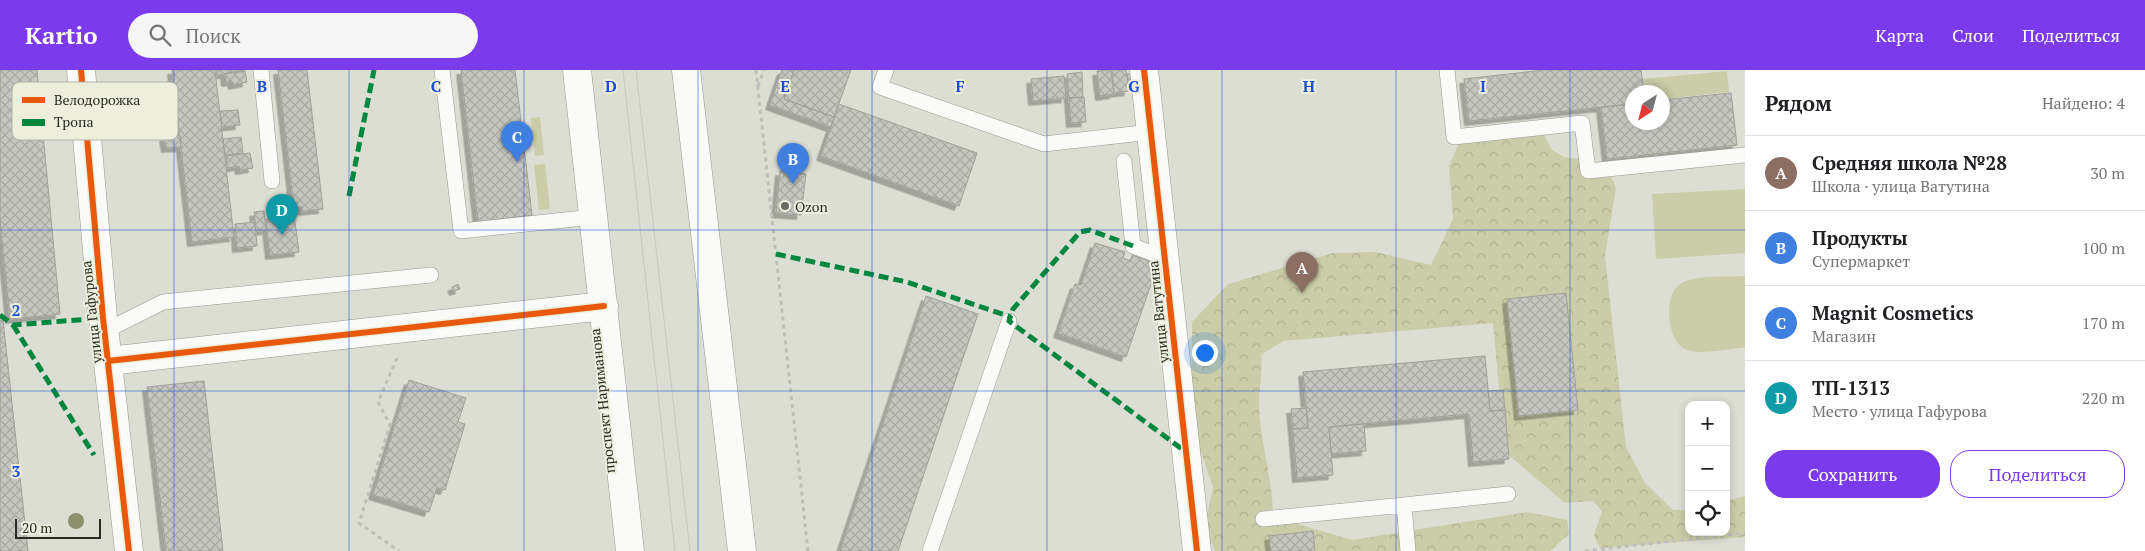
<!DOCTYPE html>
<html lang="ru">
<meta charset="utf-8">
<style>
body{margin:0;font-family:"PT Serif",serif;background:#f6f6f6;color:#202124}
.controls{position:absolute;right:15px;bottom:15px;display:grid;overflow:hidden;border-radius:10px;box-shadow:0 2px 8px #0003}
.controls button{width:45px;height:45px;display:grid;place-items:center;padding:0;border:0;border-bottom:1px solid #e0e0e0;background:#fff;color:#202124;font:25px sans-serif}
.compass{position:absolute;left:1625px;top:15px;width:45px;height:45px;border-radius:50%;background:#fff;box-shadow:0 2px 8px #0003;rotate:216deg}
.scale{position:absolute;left:15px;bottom:12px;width:86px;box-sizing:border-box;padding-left:5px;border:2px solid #292a23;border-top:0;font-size:14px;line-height:18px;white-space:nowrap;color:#292a23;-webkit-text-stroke:4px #edeedc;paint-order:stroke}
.you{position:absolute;left:1204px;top:282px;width:18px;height:18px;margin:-12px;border:4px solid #fff;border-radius:50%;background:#1a73e8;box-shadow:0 0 0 8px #1a73e833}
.badge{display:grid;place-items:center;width:32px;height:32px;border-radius:50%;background:#7c3aed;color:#fff;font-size:16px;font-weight:700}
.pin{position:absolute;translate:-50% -41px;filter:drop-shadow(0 1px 2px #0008)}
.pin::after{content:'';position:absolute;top:26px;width:18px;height:15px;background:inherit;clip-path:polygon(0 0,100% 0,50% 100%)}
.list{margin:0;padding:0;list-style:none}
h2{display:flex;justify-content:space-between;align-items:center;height:65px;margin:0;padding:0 20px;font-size:21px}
h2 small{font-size:16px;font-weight:400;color:#757577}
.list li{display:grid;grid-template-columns:32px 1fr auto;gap:15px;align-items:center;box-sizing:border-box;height:75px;padding:0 20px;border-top:1px solid #e0e0e0}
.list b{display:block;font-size:19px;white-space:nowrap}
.list p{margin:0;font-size:16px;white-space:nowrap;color:#757577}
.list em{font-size:16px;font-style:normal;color:#757577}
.actions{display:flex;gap:10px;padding:15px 20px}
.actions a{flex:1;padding:11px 0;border:1px solid #7c3aed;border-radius:20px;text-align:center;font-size:18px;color:#7c3aed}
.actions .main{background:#7c3aed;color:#fff}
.icon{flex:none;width:28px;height:28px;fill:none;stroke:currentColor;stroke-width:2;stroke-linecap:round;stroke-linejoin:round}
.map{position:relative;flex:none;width:1745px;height:481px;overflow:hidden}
header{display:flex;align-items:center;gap:30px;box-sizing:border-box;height:70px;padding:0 25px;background:#7c3aed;color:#fff}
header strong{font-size:24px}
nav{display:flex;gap:28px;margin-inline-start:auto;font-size:18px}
.search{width:350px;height:45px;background:#f6f6f6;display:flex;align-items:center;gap:12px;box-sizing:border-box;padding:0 18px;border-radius:28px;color:#757577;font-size:19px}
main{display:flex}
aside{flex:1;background:#fff}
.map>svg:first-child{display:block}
.grass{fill:#cbcda8}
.forest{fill:url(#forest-crowns)}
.building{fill:url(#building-cross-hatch);stroke:#a0a199;filter:url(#shadow)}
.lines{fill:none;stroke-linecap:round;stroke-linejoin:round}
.lane-casing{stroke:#979890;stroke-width:16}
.street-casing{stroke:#979890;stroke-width:29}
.primary-casing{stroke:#979890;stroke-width:29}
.path{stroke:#bebfbb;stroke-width:3;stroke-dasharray:4 4;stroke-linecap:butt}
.lane{stroke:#fafaf8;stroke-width:15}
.street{stroke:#fafaf8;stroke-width:28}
.primary{stroke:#fafaf8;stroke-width:28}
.tram{stroke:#c7c7c5;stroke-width:1}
.quiet{stroke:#00873e;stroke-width:5;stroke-dasharray:10 5;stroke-linecap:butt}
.cycleway-casing{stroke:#edeedc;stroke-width:9}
.cycleway{stroke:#e8590c;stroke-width:6}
.tree{fill:#8f906c}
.grid{fill:none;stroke:#1d4ed8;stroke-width:1;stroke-opacity:0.55}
.poi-dot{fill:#686961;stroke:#edeedc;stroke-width:2}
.labels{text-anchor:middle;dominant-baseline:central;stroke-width:4;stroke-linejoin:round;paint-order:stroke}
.poi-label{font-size:14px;fill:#292a23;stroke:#edeedc;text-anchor:start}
.street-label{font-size:14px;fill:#292a23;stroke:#edeedc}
.key{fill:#edeedc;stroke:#b2b3a4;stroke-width:1}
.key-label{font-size:14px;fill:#292a23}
.grid-label{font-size:16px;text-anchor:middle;font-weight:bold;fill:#1d4ed8;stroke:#edeedc;stroke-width:4;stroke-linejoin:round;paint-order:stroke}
</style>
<header>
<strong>Kartio</strong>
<div class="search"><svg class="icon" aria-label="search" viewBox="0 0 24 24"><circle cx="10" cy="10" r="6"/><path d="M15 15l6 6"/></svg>Поиск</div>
<nav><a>Карта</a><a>Слои</a><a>Поделиться</a></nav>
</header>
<main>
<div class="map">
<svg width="1745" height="481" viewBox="0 0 1745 481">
<defs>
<pattern id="forest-crowns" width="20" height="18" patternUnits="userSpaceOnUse" patternTransform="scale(1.25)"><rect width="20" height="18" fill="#cbcda8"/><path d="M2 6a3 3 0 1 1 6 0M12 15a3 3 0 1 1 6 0" fill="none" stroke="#aeb090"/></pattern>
<pattern id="building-cross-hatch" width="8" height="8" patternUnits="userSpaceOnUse" patternTransform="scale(1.25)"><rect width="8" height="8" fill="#c5c6bf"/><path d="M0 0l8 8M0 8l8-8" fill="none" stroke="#a9aaa4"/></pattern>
<filter id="shadow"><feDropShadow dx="-4.5" dy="4.5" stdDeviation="0" flood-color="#0004"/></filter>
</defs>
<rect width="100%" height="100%" fill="#dcddd3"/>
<path class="grass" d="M1727,1L1729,22L1663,29L1662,22H1645L1643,9Z
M540,47L544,85L535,86L531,48Z
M545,94L550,139L539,140L534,95Z
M1745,119V183L1656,189L1652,124Z
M1745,206V277C1729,279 1701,285 1687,280C1666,273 1662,221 1683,212C1699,205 1728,207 1745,206Z"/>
<path class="forest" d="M1539,55L1552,80L1564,87L1590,91L1611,106L1616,118L1605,186L1626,377L1645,413L1673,440H1689V462H1726V431L1745,426V467L1600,478L1594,465L1602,441L1593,431L1565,433L1505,382L1493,253L1283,271L1261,285C1263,302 1259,318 1259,335C1260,372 1273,408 1273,447L1352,470L1527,442L1567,450L1569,464L1550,481H1215L1205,456L1213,417L1192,356V252L1228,214L1333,183L1375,182L1431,195L1453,149L1449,96L1459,73Z"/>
<path class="building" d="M0,0H37L60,244L10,249L0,150Z
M172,0H215L234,167L192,172Z
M216,0H245L217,5Z
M278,0H307L323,139L303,141L302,137L294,138Z
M461,0H515L532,145L478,152Z
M782,0H794L784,29L834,47L831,57L770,35Z
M794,0H851L834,47L784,29Z
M1111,0L1114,24L1100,26L1097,1Z
M1112,0H1126L1129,21L1114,23Z
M1544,0H1641L1644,22H1632V34L1469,51L1464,9Z
M245,1L247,12L233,15L232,11L226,12L225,4Z
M1082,2L1083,27L1069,28L1067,4Z
M1137,3L1138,15L1129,16L1127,4Z
M1064,6L1066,28L1033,31L1031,9Z
M1731,23L1737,75L1607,89L1601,37L1632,34V52H1662V30Z
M1084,27L1086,52L1071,53L1069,28Z
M839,34L977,83L959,136L821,86Z
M177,39L178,51L162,52L161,41Z
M238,40L240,55L222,57L220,41Z
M180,65L181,77L166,78L164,67Z
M241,67L243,83L225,85L223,69Z
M250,83L253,98L240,100L239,96L228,98L226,86Z
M780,101L806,104L801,145L776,143Z
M264,141L266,160L256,161L254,142Z
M294,145L299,182L270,185L266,149Z
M255,152L257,176L237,178L235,154Z
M1095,173L1125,182L1123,188L1130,191L1132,185L1158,194L1126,287L1058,263L1075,214L1081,215Z
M458,214L460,219L454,221L452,217Z
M1566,223L1578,340L1519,346L1507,229Z
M926,226L978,244L965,282L898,481H840Z
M0,250H3L28,481H0Z
M1485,286L1490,341L1505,340L1509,389L1473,392L1469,344L1329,357L1333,405L1297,408L1293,359L1308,358L1303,302Z
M409,310L466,328L458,352L465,354L445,420L437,418L429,442L373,425Z
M204,311L223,481H166L147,317Z
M1503,320L1505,340L1490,341L1488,321Z
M1306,338L1308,358L1293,359L1291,339Z
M1364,354L1366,381L1331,384L1329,357Z
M1313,461L1315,481H1271L1269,466Z"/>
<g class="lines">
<g class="lane-casing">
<path id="lane" d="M261,0L272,111
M442,0L461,161L593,147
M886,0L880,17L1044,74L1151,62
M1447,0L1454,67L1582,53L1588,101L1745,85
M1124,91L1133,176L1165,188
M105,261L163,232L431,205
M1404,435L1508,424
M1263,449L1404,435L1408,481
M930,481L1009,251"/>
</g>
<g class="street-casing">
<path id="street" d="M81,0L103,248L129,481
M1144,0L1197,481
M108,291L604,236"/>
</g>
<g class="primary-casing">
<path id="primary" d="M577,0L630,481
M686,0L742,481"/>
</g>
<path class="path" d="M756,0L808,481
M758,16L764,0
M397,288L378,332L390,355L359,453L399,481
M1585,481L1745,463"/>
<use href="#lane" class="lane"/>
<use href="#street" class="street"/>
<use href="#primary" class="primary"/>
<path class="tram" d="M623,0L675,481
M636,0L690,481"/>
<path class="quiet" d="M349,126L374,0
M1133,176L1090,160L1080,162L1013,239L1009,251L1186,382
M776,184L907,212L1011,247
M0,245L13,255L103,248
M13,255L94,385"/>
<g class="cycleway-casing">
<path id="cycleway" d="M81,0L103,248L129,481
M1144,0L1197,481
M108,291L604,236"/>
</g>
<use href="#cycleway" class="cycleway"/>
</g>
<circle class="tree" cx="76" cy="451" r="8"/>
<path class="grid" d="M174,0V481M349,0V481M524,0V481M698,0V481M872,0V481M1047,0V481M1222,0V481M1396,0V481M1570,0V481M0,160H1745M0,321H1745"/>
<circle class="poi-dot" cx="785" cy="136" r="5"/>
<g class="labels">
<g class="poi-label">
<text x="795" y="136">Ozon</text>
</g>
<g class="street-label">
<text transform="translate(91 242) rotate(-96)">улица Гафурова</text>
<text transform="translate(1158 242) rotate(-96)">улица Ватутина</text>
<text transform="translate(602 331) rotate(-96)">проспект Нариманова</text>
</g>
</g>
<rect x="12" y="12" width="166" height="58" rx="8" class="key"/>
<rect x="22" y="27" width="23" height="6" fill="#e8590c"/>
<rect x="22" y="49" width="23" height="7" fill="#00873e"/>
<g class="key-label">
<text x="54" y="35">Велодорожка</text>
<text x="54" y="57">Тропа</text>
</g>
<g class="grid-label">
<text x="262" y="22">B</text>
<text x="436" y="22">C</text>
<text x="611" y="22">D</text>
<text x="785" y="22">E</text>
<text x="960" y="22">F</text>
<text x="1134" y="22">G</text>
<text x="1309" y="22">H</text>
<text x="1483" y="22">I</text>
<text x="16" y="246">2</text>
<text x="16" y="407">3</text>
</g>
</svg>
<div class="controls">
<button>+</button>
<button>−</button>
<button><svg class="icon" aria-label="locate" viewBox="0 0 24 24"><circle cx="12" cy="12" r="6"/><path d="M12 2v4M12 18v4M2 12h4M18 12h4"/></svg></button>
</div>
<svg class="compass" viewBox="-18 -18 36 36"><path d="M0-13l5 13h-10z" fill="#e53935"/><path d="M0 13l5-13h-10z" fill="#757577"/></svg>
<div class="scale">20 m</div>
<div class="you"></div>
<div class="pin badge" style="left:1302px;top:223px;background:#8d6e63">A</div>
<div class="pin badge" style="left:793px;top:114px;background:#3f7fe0">B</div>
<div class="pin badge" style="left:517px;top:92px;background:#3f7fe0">C</div>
<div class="pin badge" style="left:282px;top:165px;background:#0f9aa8">D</div>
</div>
<aside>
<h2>Рядом<small>Найдено: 4</small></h2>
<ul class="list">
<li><span class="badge" style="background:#8d6e63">A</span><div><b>Средняя школа №28</b><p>Школа · улица Ватутина</p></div><em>30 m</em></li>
<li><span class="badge" style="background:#3f7fe0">B</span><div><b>Продукты</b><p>Супермаркет</p></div><em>100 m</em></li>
<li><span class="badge" style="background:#3f7fe0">C</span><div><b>Magnit Cosmetics</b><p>Магазин</p></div><em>170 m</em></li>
<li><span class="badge" style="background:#0f9aa8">D</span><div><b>ТП-1313</b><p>Место · улица Гафурова</p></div><em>220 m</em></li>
</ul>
<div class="actions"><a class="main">Сохранить</a><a>Поделиться</a></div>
</aside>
</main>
